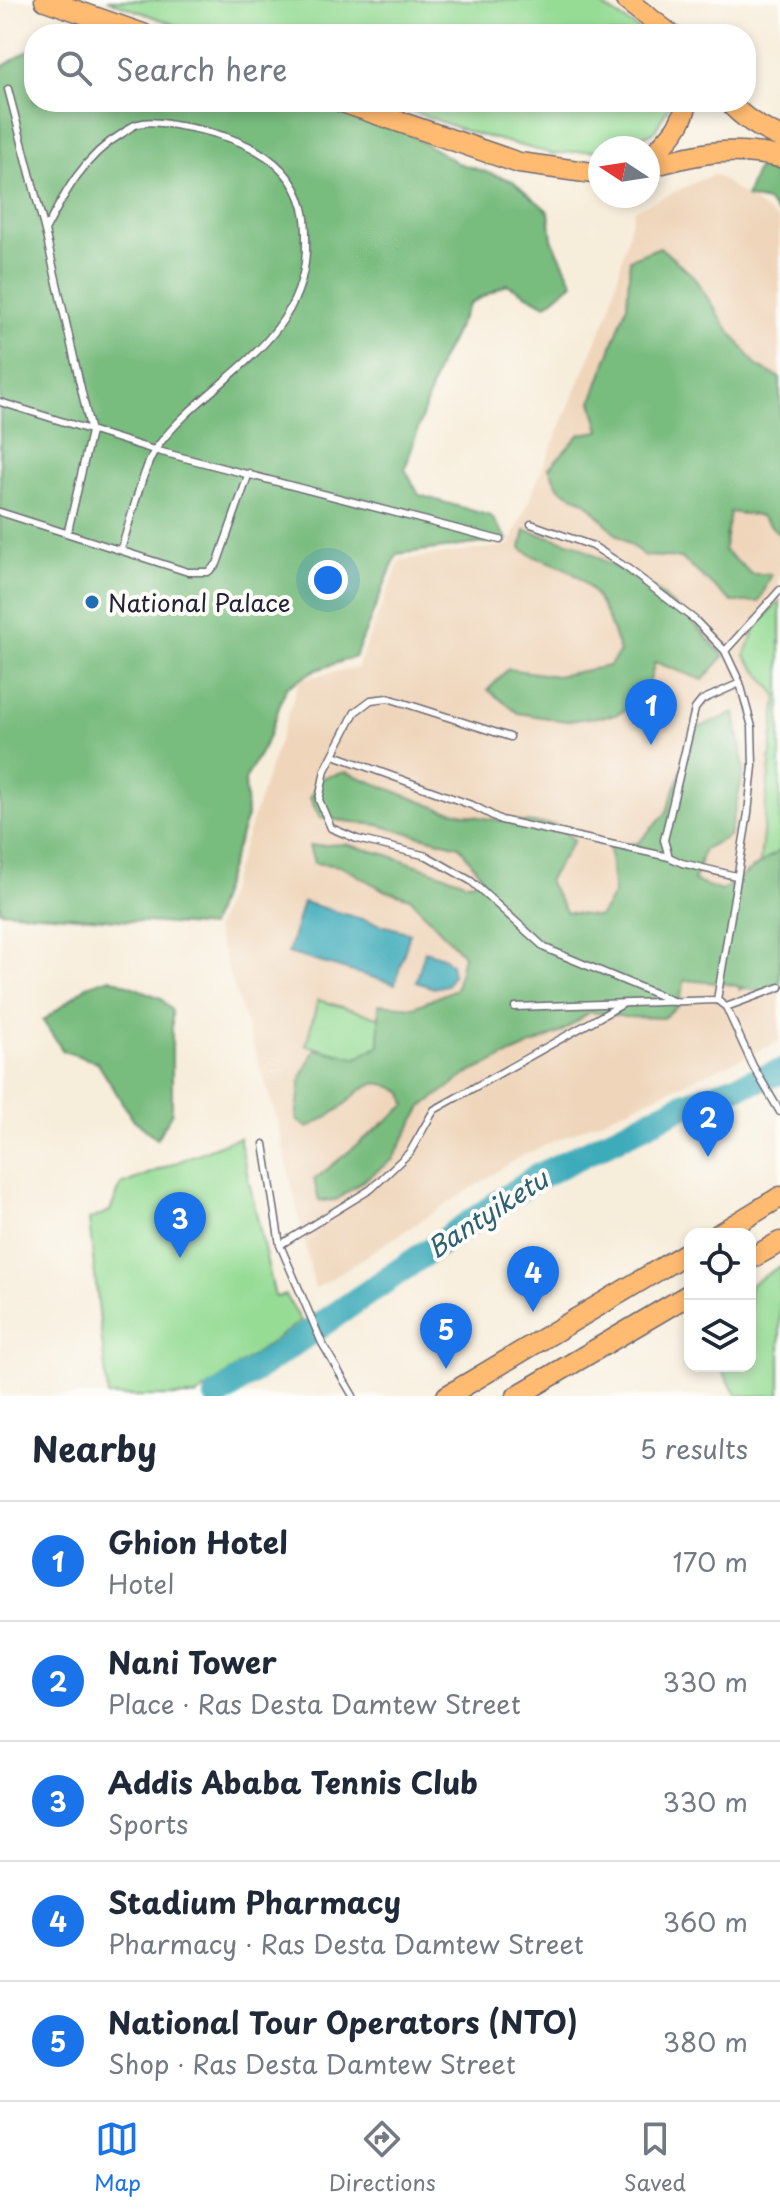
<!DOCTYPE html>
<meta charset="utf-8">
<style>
body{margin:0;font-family:"Playpen Sans",sans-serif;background:#f6f6f7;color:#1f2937}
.controls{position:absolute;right:24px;bottom:24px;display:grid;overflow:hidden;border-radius:16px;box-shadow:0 4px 12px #0003}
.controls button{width:72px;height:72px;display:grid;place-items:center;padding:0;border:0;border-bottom:2px solid #e0e1e3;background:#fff;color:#1f2937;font:40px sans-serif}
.compass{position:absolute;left:588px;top:136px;width:72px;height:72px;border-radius:50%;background:#fff;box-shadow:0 4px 12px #0003;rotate:282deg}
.you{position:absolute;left:328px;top:580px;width:28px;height:28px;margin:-20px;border:6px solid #fff;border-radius:50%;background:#1a73e8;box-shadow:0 0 0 12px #1a73e833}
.badge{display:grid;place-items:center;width:52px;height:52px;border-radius:50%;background:#1a73e8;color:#fff;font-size:26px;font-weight:700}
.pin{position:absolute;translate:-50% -66px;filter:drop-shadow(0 2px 4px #0008)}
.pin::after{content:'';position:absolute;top:42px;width:28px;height:24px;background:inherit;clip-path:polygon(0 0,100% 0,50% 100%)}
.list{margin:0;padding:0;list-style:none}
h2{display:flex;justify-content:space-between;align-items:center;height:104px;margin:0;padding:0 32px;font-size:34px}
h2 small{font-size:26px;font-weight:400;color:#747a83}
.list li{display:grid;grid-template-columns:52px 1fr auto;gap:24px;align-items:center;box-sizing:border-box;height:120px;padding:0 32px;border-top:2px solid #e0e1e3}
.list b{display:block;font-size:30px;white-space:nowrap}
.list p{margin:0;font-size:26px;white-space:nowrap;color:#747a83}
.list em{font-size:26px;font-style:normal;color:#747a83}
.icon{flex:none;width:44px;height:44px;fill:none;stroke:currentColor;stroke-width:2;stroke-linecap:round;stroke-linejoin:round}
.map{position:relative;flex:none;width:780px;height:1396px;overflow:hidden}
.search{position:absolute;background:#fff;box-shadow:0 4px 12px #0003;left:24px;right:24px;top:24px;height:88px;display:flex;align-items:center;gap:20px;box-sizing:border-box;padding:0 28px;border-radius:32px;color:#747a83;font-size:30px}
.sheet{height:704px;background:#fff}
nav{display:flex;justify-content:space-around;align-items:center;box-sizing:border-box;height:112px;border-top:2px solid #e0e1e3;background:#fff;font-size:22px;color:#747a83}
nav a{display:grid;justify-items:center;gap:4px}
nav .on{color:#1a73e8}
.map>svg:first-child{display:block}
.built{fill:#efd6bb}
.green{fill:#96dc95;stroke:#5c7f68;stroke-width:2}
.forest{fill:#78bc7e;stroke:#4d6f5c;stroke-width:2}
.water{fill:#3cabba;stroke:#2f667a;stroke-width:2}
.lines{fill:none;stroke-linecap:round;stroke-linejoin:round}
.river{stroke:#3cabba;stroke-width:26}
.service-casing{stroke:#6d6973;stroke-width:9}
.primary-casing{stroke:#6d6973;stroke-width:23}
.service{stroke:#fff;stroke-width:6}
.primary{stroke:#ffbb71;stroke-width:20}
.poi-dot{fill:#1f6fb2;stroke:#fdfcf7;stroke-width:3}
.labels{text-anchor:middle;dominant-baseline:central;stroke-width:8;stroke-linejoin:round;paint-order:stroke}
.poi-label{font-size:24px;fill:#22223b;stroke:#fdfcf7;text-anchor:start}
.water-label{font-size:26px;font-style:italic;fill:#2e6074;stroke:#fdfcf7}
</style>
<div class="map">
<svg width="780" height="1396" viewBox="0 0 780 1396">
<rect width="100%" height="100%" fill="#fdfcf7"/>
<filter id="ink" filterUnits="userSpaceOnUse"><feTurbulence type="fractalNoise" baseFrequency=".0125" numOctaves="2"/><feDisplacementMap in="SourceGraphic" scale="16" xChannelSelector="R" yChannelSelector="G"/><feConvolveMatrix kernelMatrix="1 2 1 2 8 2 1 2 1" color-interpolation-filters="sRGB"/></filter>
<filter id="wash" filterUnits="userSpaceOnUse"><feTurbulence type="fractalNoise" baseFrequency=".006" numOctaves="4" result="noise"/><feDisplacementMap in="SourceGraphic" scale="32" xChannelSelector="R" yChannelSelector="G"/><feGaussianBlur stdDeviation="1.8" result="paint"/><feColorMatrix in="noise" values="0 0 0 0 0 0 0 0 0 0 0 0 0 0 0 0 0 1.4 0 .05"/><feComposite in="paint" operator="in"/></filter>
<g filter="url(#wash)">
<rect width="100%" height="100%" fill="#f7eddb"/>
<path class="built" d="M714,174L780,221V1041L521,1156L315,1289L277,1119L215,930L300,679L357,668L400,560L510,545L609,312L634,210Z"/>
<path class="green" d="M107,0H593L646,34H201Z
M387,102H671L655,131L620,148L553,154L472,133Z
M780,601V974L739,990L746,873L760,863L777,695L745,656L756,626Z
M318,1000L402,1024L389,1068L306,1045Z
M239,1137L275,1297L286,1295L301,1321L196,1396H108L89,1220L110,1211L121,1185Z
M780,1266V1396H737L720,1366H750V1285Z"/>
<path class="forest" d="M34,47V102H308L407,133L458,163L513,181L549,212L552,239L573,283L546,305L507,284L469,304L439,364L405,469L419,495L491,516L508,540L397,554L355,657L313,671L286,688L268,738L245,780L247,816L210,927L0,911V68Z
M757,168L780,174V215L767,202L746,197Z
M660,247L693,276L726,326L757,366L780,378V535L761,516L730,512L724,550L752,574H772L759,602H732L681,558L645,556L615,533L587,503L559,488L549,468L580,434L600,431L592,401L627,305L630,259Z
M525,530L575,544L658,592L692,621L724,656L703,680L655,662L644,702L615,715L566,721L518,713L488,690L508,669L556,676L609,666L620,652C607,615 596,579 555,564C541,558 532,558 521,548Z
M735,713L744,770L729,836L704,849L694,881L721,891L780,850V989L765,993L728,984L685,980L678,1006L663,1018L626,1017L590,1012L561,1032L469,1073L422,1107L392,1160L336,1200L319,1201L314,1180L406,1105L403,1093C373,1074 365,1086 342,1107C332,1115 319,1121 308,1128L296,1119L301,1078L315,1049L357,1058L379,1045V1004L414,1007L456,989L463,955L410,898L384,890L341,866L314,863L309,846L345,844L388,855L468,883L483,878L459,846L378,825L320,818L310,798L321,778L346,772L438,808L488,819L557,825L574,840L548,881L566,912L599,917L614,894L609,846L638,843L666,813L697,728Z
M110,978L161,998L172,1011V1113L157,1139L132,1118L97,1062L63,1051L43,1021L87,986Z"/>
<path class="water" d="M303,902L410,933L395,984L288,953Z
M425,951L443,957L451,964L453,974L447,985L434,988L416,982Z"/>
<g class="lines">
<path class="river" d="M217,1396L535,1178L686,1104L780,1072"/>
</g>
</g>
<g filter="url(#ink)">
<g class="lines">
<g class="service-casing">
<path id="service" d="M8,89L45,231L91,432L68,531
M45,231C65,192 84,156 123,133C127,130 133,125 138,124C151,120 167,124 180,126C230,134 289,153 303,208C307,221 306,237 306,251C302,346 207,379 157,447C144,464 129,526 121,549
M0,402L154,450L500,540
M0,512L188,572H208L217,564L249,473
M531,524L593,546L627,568L695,620L725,651L740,683L752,727L753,766L748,813L717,1000L726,1007L753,1066L780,1112
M725,651L780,590
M510,737L388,698L371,700L355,712L325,770L319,800L331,828L357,839L427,856L471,881L545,948L675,1002
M334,755L474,806L501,820L669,857
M736,876L682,863L669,857L664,840L695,709L702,700L740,683
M515,1007L717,1000
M726,1007L780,987
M264,1144L280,1245L322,1343L353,1396
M280,1245L371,1189L410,1152L434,1110L623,1004"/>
</g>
<g class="primary-casing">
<path id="primary" d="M45,0L143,34
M626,0L670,34
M342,102L519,163L600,174
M729,102C744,119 760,128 780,137
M648,160C665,142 683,127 687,102
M648,167C699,153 727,146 780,157
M719,1234L780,1197
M750,1259L780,1242
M447,1396L690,1251
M517,1396L690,1294"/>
</g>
<use href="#service" class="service"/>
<use href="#primary" class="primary"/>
</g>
</g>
<circle class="poi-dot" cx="92" cy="602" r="8"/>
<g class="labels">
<g class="poi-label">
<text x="108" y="602">National Palace</text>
</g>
<g class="water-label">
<text transform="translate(487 1213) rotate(-33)">Bantyiketu</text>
</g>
</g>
</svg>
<div class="controls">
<button><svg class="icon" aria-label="locate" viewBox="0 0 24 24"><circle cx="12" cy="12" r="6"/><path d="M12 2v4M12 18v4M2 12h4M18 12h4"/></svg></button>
<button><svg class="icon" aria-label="layers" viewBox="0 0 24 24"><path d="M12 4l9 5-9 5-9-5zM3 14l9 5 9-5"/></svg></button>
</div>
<svg class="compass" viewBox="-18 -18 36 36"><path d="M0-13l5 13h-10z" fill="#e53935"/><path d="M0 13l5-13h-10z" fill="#747a83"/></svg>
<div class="you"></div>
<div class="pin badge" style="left:651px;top:745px">1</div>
<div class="pin badge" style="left:708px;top:1157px">2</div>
<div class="pin badge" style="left:180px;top:1258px">3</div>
<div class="pin badge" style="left:533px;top:1312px">4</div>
<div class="pin badge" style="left:446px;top:1369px">5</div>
<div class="search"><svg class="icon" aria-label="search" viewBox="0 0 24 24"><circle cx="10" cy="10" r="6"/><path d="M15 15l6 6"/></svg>Search here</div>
</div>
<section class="sheet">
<h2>Nearby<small>5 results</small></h2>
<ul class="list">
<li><span class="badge">1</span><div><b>Ghion Hotel</b><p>Hotel</p></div><em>170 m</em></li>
<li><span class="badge">2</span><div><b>Nani Tower</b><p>Place · Ras Desta Damtew Street</p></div><em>330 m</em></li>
<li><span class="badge">3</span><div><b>Addis Ababa Tennis Club</b><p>Sports</p></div><em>330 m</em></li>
<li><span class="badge">4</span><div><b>Stadium Pharmacy</b><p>Pharmacy · Ras Desta Damtew Street</p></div><em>360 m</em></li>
<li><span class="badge">5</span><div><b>National Tour Operators (NTO)</b><p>Shop · Ras Desta Damtew Street</p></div><em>380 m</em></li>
</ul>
</section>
<nav>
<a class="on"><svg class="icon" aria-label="map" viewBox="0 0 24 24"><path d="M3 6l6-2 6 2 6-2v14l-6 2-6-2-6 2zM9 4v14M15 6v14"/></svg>Map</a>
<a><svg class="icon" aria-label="directions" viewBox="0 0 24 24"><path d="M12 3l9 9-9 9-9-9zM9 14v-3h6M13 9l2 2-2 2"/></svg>Directions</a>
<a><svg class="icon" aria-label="saved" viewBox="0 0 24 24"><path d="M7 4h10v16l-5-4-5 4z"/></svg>Saved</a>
</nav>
